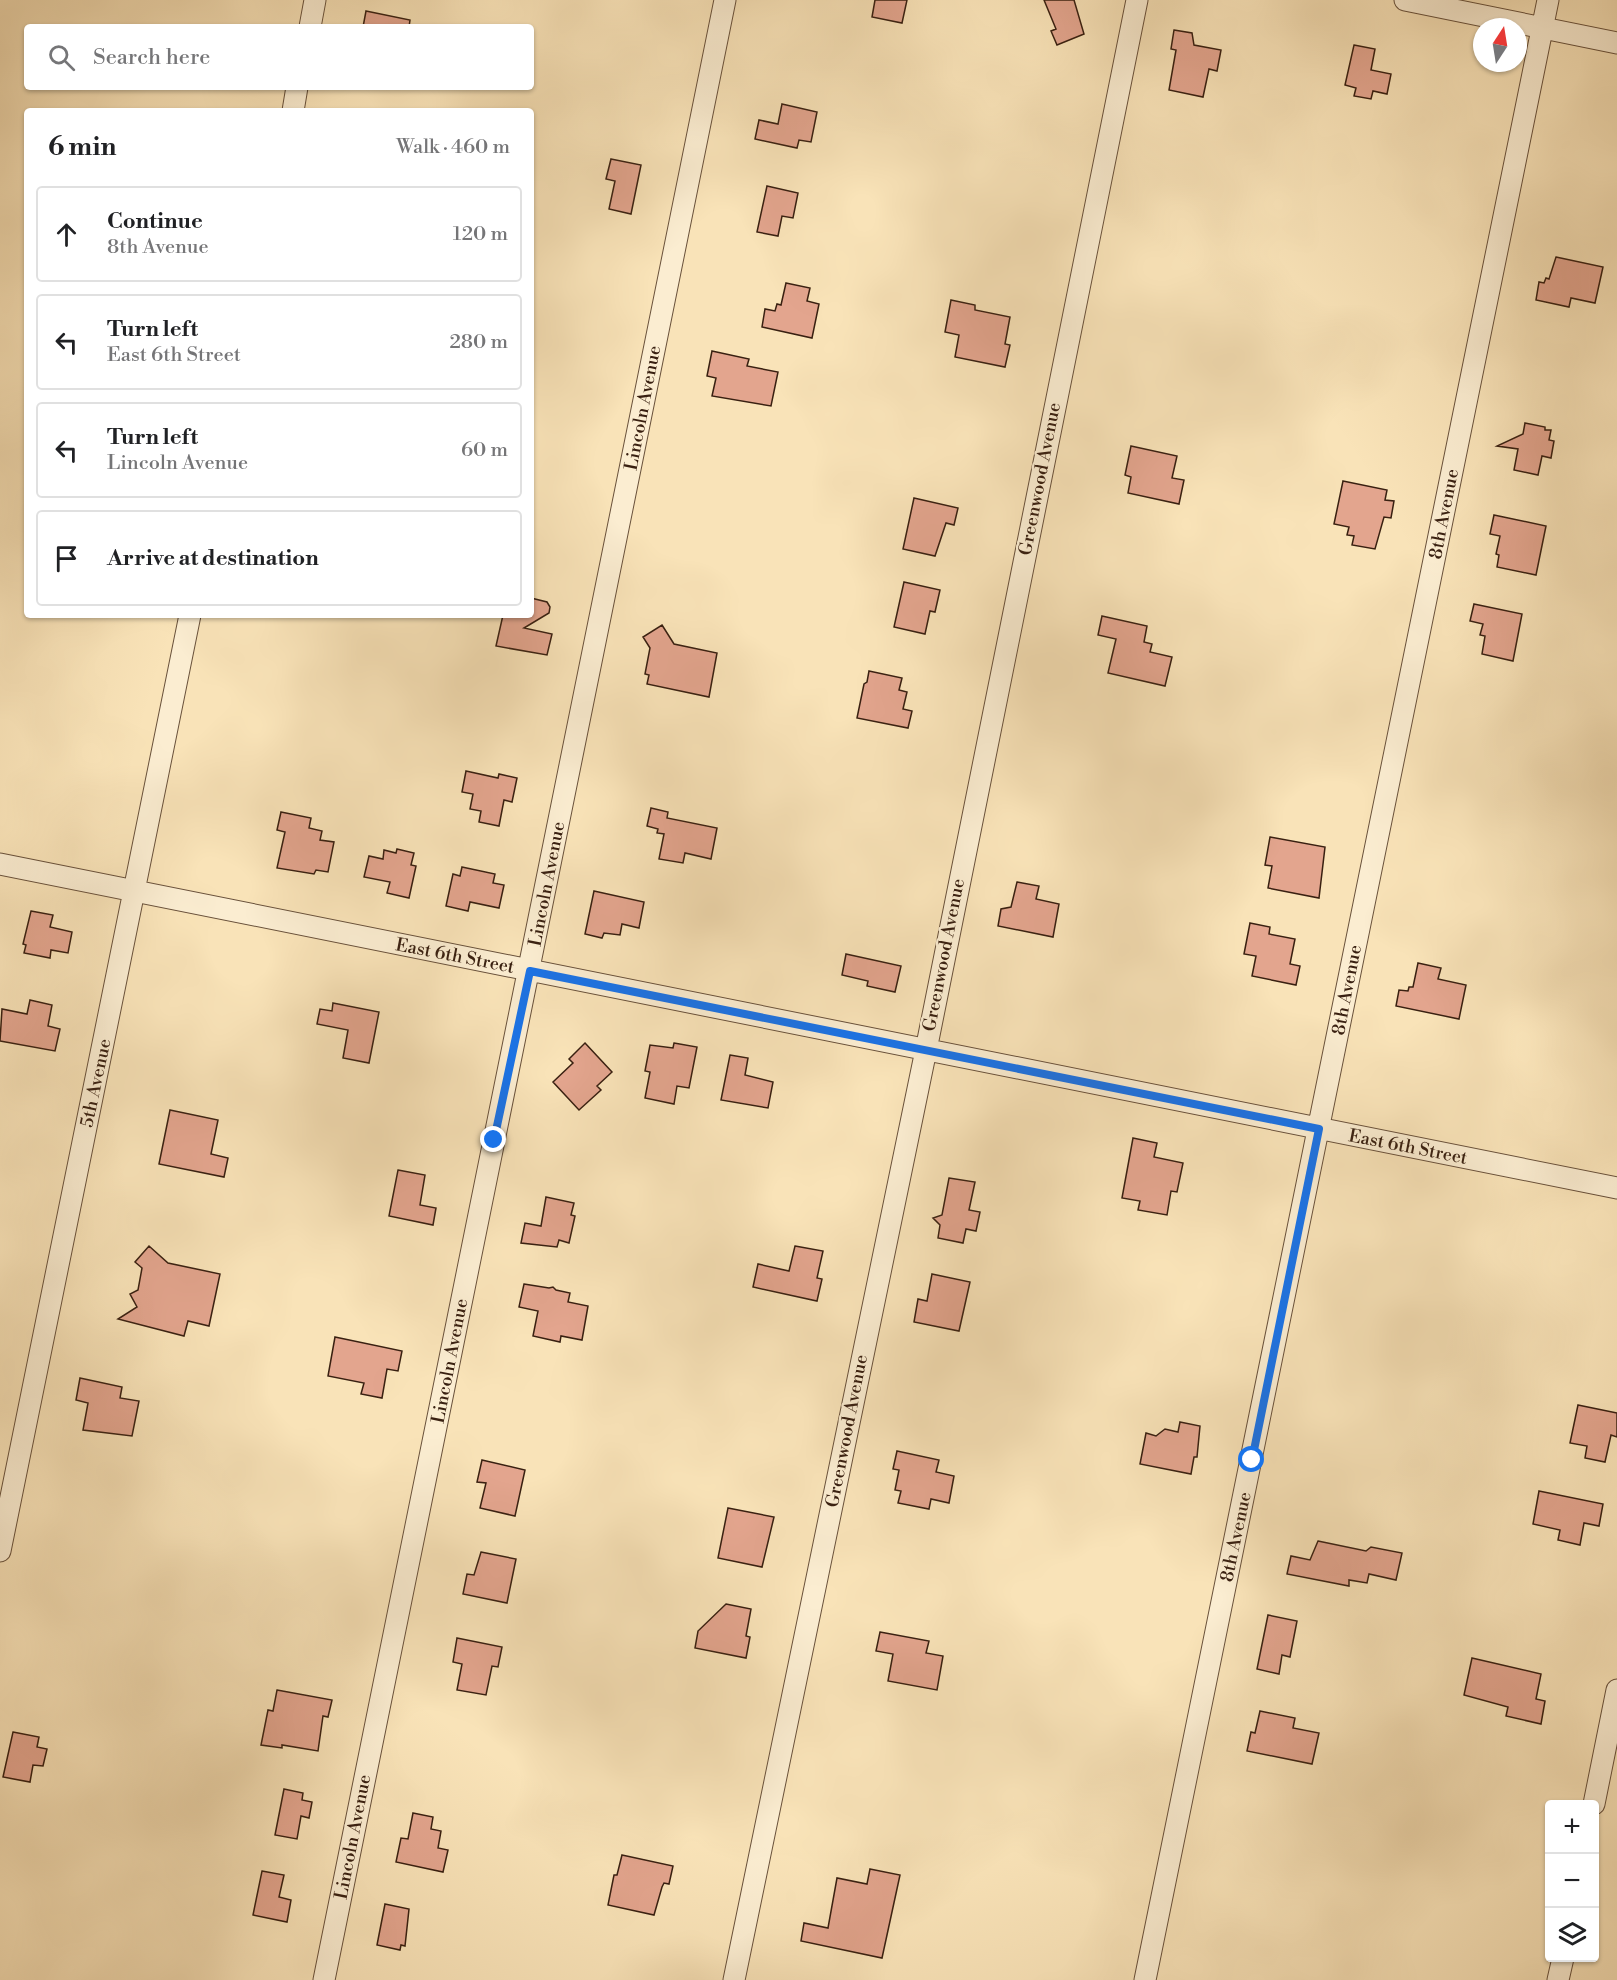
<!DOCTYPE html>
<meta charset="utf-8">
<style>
body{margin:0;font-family:"Libre Bodoni",serif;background:#f6f6f6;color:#202124}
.controls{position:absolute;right:18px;bottom:18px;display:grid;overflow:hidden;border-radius:6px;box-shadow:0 2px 4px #0004}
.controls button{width:54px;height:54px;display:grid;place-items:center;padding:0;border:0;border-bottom:2px solid #e0e0e0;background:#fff;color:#202124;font:30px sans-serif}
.compass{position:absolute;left:1473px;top:18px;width:54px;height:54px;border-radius:50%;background:#fff;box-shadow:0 2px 4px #0004;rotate:12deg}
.stop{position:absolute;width:18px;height:18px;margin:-14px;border:4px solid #1a73e8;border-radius:50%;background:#fff}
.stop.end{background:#1a73e8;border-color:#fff;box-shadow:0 2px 6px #0008}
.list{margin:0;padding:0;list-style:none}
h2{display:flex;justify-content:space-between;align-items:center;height:78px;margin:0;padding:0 24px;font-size:26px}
h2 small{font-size:20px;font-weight:400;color:#757577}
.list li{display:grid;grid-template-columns:39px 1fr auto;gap:18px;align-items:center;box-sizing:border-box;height:96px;margin:0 12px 12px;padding:0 12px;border:2px solid #e0e0e0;border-radius:6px}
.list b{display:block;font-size:22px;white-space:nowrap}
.list p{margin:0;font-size:20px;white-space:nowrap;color:#757577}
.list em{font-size:20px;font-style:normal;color:#757577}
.icon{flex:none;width:33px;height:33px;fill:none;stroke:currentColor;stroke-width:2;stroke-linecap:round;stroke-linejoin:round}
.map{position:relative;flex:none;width:1617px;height:1980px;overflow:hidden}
.search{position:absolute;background:#fff;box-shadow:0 2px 4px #0004;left:24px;top:24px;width:510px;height:66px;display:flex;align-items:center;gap:15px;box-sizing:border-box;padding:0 21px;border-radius:6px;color:#757577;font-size:22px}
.panel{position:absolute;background:#fff;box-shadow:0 2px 4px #0004;left:24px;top:108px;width:510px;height:510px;border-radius:6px}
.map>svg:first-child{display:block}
.building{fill:#e3a58e;stroke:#392011;stroke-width:1.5}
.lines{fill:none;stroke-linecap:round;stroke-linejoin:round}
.minor-casing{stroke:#69513b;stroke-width:23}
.minor{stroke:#fbedd1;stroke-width:21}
.route{stroke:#1a73e8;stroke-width:8}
.labels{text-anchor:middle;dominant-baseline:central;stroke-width:4.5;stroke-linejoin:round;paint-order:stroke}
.street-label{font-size:18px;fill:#392011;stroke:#fbedd1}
</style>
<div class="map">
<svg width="1617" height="1980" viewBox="0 0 1617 1980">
<rect width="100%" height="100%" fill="#f9e3b8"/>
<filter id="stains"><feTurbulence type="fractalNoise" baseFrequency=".00333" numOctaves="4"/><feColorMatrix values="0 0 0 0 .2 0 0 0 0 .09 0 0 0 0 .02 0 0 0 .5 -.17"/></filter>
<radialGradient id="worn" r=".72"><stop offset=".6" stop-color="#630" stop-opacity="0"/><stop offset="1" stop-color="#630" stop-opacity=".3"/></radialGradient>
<path class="building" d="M875,0H907L902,23L872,17Z
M1044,0H1074L1084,34L1057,45L1051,31L1056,29Z
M366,11L410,20L409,27H363Z
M1174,30L1192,33L1194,45L1221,50L1217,71L1209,69L1203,97L1169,90L1176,50L1171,49Z
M1354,45L1375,49L1371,70L1391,74L1387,94L1373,91L1371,99L1354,96L1356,88L1345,85Z
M782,104L817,112L811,142L799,140L797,148L755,139L759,120L778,124Z
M611,159L641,165L631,214L609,209L615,181L606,179Z
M767,186L798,193L793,218L782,216L778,236L757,232Z
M1556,257L1603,267L1595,303L1571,298L1569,307L1536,300L1539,282L1544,283L1546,278L1549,279Z
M786,283L810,288L807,301L819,304L812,338L762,327L765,309L775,311L777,304L781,305Z
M951,300L975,305V310L1010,317L1005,344L1010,345L1005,367L955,357L959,335L945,332Z
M712,351L749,359L747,366L778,372L771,406L712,396L716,378L707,376Z
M1525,423L1545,427V430H1551L1549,440L1554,441L1551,458L1542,456L1538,475L1514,470L1518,449L1497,446L1523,434Z
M1131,446L1177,456L1172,478L1184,480L1179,504L1128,493L1131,477L1125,475Z
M1343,481L1387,490L1385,500L1394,501L1391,518L1384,517L1375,549L1352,545L1354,536L1347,535L1349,527L1334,524Z
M914,498L958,508L954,525L946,523L935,556L903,549Z
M1494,515L1546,526L1536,575L1497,567L1499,555L1496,554L1500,536L1490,534Z
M904,582L940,590L935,612L930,611L925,634L894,627Z
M531,598L547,602L550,607L549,613L524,628L552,634L547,655L496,646L503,615H531Z
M1474,604L1522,614L1513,661L1482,654L1485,636L1480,635L1483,624L1470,621Z
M1102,616L1147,626L1144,642L1152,644L1150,652L1172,657L1165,686L1108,673L1116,639L1098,635Z
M662,625L674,644L717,653L709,697L647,684L649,675L645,674L650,648L643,637Z
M869,671L902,678L899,690L907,692L903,709L912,711L908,728L857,718L864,684L867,682Z
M466,771L498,778L499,774L517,778L512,802L504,800L499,826L479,822L481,811L470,809L473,794L462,792Z
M651,808L668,812L667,818L717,828L711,859L685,853L683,863L659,859L664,834L657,833L658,829L647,826Z
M281,812L311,818L309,828L322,831L320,840L334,842L328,872L316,870L314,874L277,868L285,832L277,830Z
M1270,837L1325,847L1319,898L1268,888L1272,866L1265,865Z
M397,849L414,853L411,865L416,866L409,898L387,893L390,882L364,877L369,856L383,859L384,850L396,853Z
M462,867L495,874L493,883L504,885L499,908L470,902L468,911L446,906L453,874L460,876Z
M1017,882L1039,886L1036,899L1059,904L1053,937L998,926L1001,909L1011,907Z
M594,891L644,902L639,928L622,924L620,935L604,933L602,938L585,934Z
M31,911L53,915L50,927L72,932L68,953L51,950L50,958L24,953L26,945L23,944Z
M1250,923L1270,927L1269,934L1295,939L1290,964L1300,966L1296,985L1252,976L1256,956L1244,954Z
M846,954L901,966L895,992L867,986L868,981L842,975Z
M1418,963L1441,968L1438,979L1466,985L1459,1019L1396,1006L1399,990L1408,991L1409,987H1413Z
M30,1000L52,1005L48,1026L60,1029L55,1051L0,1041L2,1009L27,1014Z
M333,1003L379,1012L369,1063L343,1058L348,1030L317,1024L320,1009L332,1011Z
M585,1043L612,1072L597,1086L601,1090L579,1110L553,1082L573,1063L569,1059Z
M674,1043L697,1047L689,1088L677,1086L674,1104L645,1098L650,1072L645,1071L650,1045L673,1048Z
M730,1055L748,1058L745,1075L773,1082L768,1108L721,1100Z
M170,1110L218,1120L211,1154L228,1158L224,1177L159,1164Z
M1133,1138L1157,1143L1154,1157L1183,1163L1177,1192L1171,1191L1167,1215L1138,1210L1140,1201L1122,1198Z
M398,1170L425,1175L420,1205L436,1208L433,1225L389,1216Z
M949,1178L975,1182L969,1210L980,1212L976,1231L966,1229L963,1243L938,1238L940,1225L933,1218L942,1215Z
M546,1197L574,1203L571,1215L575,1216L569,1243L559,1240L557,1247L521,1243L525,1223L541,1226Z
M149,1246L168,1263L220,1274L209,1326L188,1321L184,1336L118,1319L137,1307L130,1294L138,1290L142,1268L135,1262Z
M795,1246L823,1251L817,1278L822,1279L817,1301L753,1287L758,1264L789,1271Z
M932,1274L970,1282L959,1331L914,1322L918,1299L927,1301Z
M524,1284L549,1288L553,1287L556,1290L570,1293L568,1302L588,1306L582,1340L561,1336L560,1342L533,1336L538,1311L519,1307Z
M335,1337L402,1351L398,1371L387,1369L382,1398L361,1394L364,1383L328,1376Z
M80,1378L122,1387L120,1398L139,1401L132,1436L83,1430L88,1403L76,1400Z
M1578,1405L1617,1413V1437L1611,1435L1605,1462L1585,1458L1587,1446L1570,1443Z
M1180,1422L1200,1426L1197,1457H1194L1191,1474L1140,1464L1146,1433L1156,1436L1165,1429L1178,1432Z
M897,1451L939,1460L936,1472L954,1476L949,1503L931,1499L929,1509L898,1503L901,1491L895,1490L899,1470L893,1469Z
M482,1460L525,1470L515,1516L480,1508L486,1483L477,1482Z
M1539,1491L1603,1504L1599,1526L1584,1523L1580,1545L1558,1540L1560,1530L1533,1524Z
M728,1508L774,1517L762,1567L718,1558Z
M1318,1541L1366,1551L1371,1547L1402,1553L1396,1580L1369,1574L1367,1583L1349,1580V1586L1287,1574L1291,1556L1310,1560Z
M481,1552L516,1559L507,1603L463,1594L467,1574L474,1575Z
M726,1604L751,1609L746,1636L750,1637L746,1658L695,1648L698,1631Z
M1268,1615L1297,1621L1290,1657L1282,1655L1279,1674L1257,1669Z
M880,1632L929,1641L926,1653L943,1656L937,1690L888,1681L893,1654L876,1651Z
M457,1638L502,1647L498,1667L492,1666L486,1695L457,1690L462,1664L453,1662Z
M1472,1658L1541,1674L1536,1699L1545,1701L1541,1724L1506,1716L1508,1707L1464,1695Z
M277,1690L332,1700L328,1717L323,1716L318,1751L282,1745V1748L261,1745L268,1710L273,1711Z
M1260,1711L1295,1718L1293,1728L1319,1733L1312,1764L1247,1751L1251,1732L1255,1733Z
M13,1732L39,1737L37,1747L47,1749L43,1766L33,1765L30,1782L3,1777Z
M284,1789L303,1793L302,1800L312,1802L309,1818L301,1816L297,1839L275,1835Z
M413,1813L433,1817L431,1829L441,1831L438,1848L448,1850L443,1872L396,1862L401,1838L408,1839Z
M622,1855L673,1866L669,1884L664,1883L662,1887L654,1915L608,1905L614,1875H617Z
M870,1869L900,1875L882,1958L801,1941L804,1923L828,1928L837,1878L867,1884Z
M262,1871L284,1875L279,1897L291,1900L287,1922L253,1915Z
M385,1904L409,1909L405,1946L401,1945L400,1950L377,1945Z"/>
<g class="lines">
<g class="minor-casing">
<path id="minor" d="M1405,0L1617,43
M310,27L315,0
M293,111L297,87
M0,864L1617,1188
M0,1551L190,615
M1594,1804L1617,1690
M324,1980L725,0
M734,1980L926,1050L1137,0
M1145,1980L1548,0
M1558,1980L1563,1958"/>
</g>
<use href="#minor" class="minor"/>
</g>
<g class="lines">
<path class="route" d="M494,1140L530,971L1319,1129L1252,1460"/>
</g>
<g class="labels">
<g class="street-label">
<text transform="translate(643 408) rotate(-79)">Lincoln Avenue</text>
<text transform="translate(1040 479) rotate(-79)">Greenwood Avenue</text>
<text transform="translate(1444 514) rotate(-79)">8th Avenue</text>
<text transform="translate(547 884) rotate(-79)">Lincoln Avenue</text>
<text transform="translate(944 955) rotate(-79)">Greenwood Avenue</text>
<text transform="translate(455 956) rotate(11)">East 6th Street</text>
<text transform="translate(1347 990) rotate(-79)">8th Avenue</text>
<text transform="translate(96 1083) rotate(-78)">5th Avenue</text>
<text transform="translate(1408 1147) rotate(11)">East 6th Street</text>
<text transform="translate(450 1361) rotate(-79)">Lincoln Avenue</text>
<text transform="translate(847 1431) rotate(-79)">Greenwood Avenue</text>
<text transform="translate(1236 1537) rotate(-78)">8th Avenue</text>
<text transform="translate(353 1837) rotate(-79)">Lincoln Avenue</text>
</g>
</g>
<rect width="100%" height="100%" filter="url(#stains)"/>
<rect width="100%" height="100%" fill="url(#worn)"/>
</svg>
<div class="controls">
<button>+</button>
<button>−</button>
<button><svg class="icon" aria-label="layers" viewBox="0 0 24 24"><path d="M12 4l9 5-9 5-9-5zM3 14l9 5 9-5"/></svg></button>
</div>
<svg class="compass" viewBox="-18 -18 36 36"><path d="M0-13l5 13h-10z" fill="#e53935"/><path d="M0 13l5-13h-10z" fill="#757577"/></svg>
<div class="stop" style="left:1252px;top:1460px"></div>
<div class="stop end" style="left:494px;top:1140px"></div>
<div class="search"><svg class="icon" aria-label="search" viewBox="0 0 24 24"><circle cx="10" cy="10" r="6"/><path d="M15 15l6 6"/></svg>Search here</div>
<section class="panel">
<h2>6 min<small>Walk · 460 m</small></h2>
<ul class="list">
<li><svg class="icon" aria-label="ahead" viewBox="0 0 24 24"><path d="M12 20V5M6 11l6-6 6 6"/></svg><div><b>Continue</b><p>8th Avenue</p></div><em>120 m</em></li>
<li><svg class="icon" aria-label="left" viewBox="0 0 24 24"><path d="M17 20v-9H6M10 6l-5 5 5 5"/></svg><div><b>Turn left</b><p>East 6th Street</p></div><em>280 m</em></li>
<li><svg class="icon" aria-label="left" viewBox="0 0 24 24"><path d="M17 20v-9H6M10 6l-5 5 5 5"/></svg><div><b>Turn left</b><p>Lincoln Avenue</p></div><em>60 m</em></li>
<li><svg class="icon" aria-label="arrive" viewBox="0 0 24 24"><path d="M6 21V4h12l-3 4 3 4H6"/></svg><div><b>Arrive at destination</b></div></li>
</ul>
</section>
</div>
